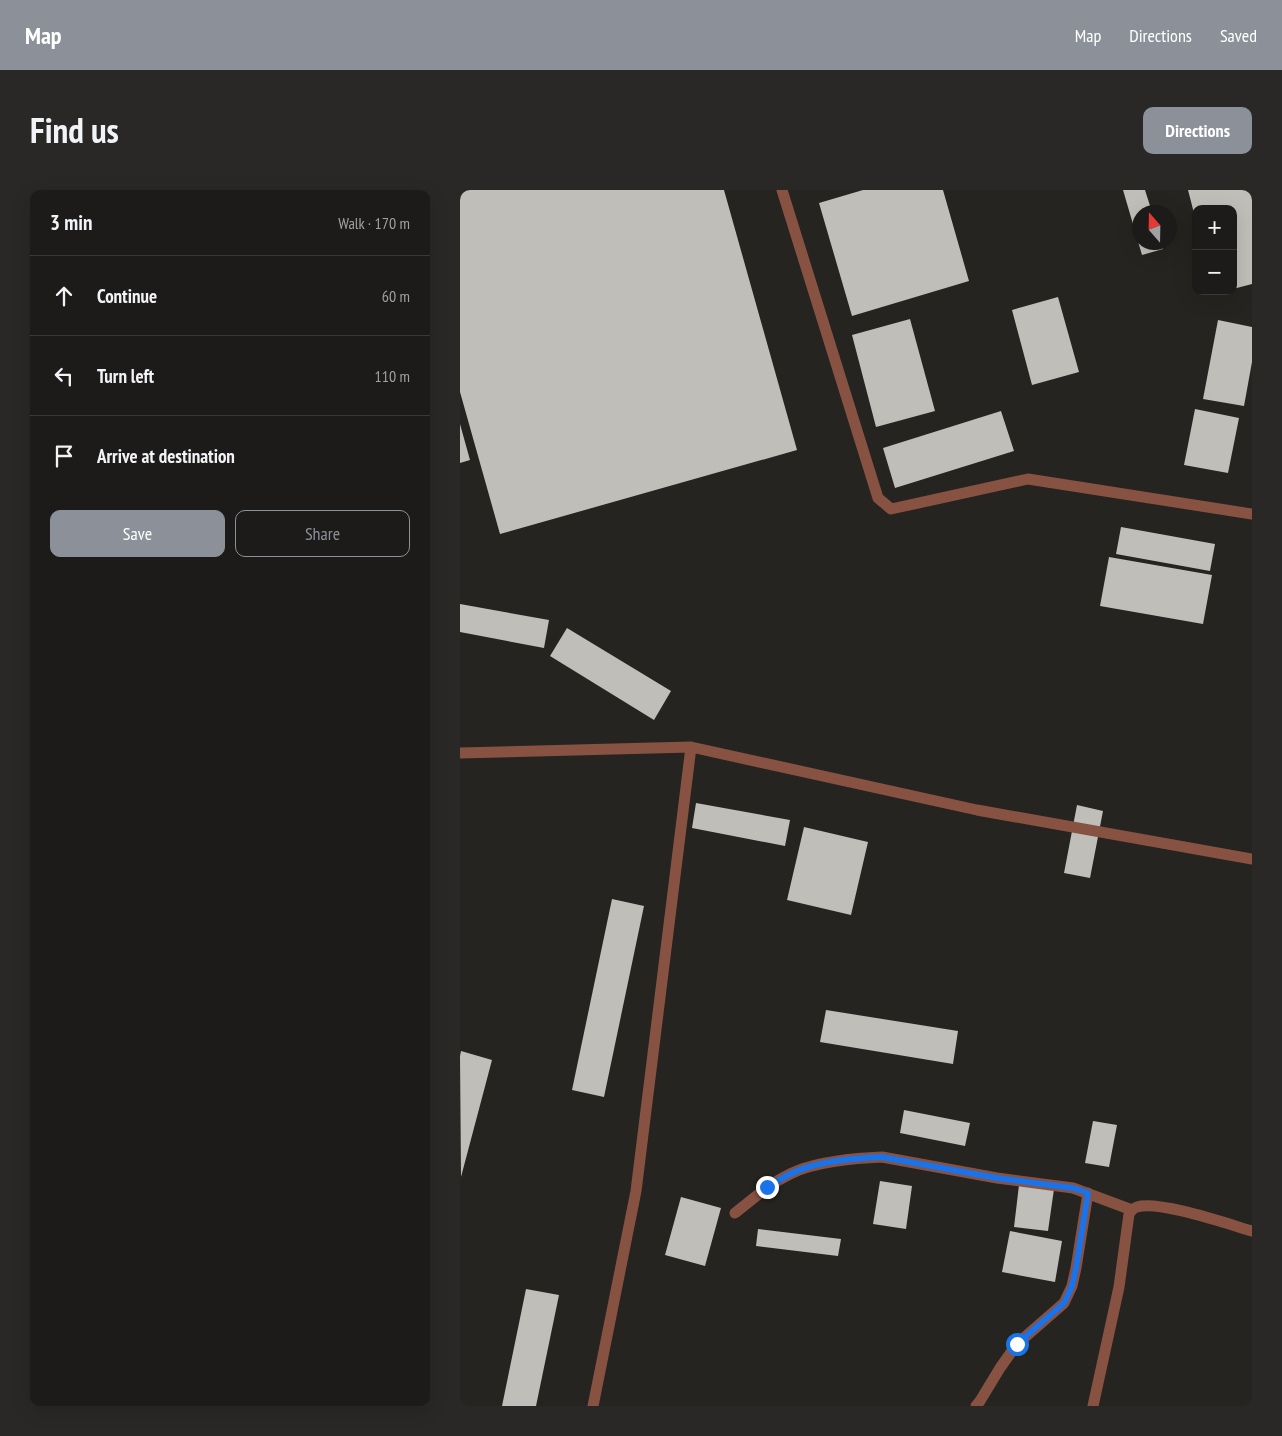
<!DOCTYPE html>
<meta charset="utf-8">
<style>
body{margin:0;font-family:"PT Sans Narrow",sans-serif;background:#292826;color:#f1f3f6}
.controls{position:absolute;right:15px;top:15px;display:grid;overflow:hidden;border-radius:10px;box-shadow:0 5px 20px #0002}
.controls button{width:45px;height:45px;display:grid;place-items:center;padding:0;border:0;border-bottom:1px solid #3a3938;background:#1c1b19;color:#f1f3f6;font:25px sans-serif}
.compass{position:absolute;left:672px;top:15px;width:45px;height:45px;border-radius:50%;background:#1c1b19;box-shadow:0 5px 20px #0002;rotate:340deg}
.stop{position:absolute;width:15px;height:15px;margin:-11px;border:4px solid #1a73e8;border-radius:50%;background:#fff}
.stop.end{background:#1a73e8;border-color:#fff;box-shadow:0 1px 5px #0008}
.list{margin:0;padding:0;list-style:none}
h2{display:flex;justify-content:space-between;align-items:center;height:65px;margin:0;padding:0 20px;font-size:21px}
h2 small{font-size:16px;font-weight:400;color:#a0a1a2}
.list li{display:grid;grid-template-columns:32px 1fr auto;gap:15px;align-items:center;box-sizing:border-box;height:80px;padding:0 20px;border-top:1px solid #3a3938}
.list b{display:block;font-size:19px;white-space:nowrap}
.list em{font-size:16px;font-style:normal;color:#a0a1a2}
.actions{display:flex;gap:10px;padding:15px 20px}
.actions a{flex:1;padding:11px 0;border:1px solid #8c9099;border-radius:10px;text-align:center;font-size:18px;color:#8c9099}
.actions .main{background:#8c9099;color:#fff}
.icon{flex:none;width:28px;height:28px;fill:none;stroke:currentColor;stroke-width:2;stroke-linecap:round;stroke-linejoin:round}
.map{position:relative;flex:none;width:792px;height:1216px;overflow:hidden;border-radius:10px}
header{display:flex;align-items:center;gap:30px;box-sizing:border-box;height:70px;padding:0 25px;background:#8c9099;color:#fff}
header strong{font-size:24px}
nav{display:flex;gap:28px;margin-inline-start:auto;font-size:18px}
.intro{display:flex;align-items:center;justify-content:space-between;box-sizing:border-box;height:120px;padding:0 30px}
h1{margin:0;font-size:35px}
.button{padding:12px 22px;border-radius:10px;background:#8c9099;color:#fff;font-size:18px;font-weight:700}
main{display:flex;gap:30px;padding:0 30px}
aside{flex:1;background:#1c1b19;border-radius:10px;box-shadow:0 5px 20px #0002}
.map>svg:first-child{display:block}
.building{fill:#bfbeb9}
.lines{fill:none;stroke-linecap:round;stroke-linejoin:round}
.lane{stroke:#885242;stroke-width:11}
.route{stroke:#1a73e8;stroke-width:6}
</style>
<header>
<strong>Map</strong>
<nav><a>Map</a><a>Directions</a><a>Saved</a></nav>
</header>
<div class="intro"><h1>Find us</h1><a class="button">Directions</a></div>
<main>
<aside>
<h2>3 min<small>Walk · 170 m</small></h2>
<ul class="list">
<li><svg class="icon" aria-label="ahead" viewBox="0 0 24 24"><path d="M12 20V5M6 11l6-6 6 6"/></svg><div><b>Continue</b></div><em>60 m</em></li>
<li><svg class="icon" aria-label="left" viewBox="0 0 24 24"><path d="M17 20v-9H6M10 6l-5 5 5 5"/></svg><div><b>Turn left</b></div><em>110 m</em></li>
<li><svg class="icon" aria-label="arrive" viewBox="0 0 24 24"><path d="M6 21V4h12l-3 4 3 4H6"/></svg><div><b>Arrive at destination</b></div></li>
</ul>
<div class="actions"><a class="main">Save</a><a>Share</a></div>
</aside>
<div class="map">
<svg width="792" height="1216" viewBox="0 0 792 1216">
<rect width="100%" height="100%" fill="#252421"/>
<path class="building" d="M0,0H264L337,260L40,344L0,202Z
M403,0H483L509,91L392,126L359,13Z
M663,0H685L692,22H679V52H701L703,59L682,65Z
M728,0H792V94L773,99V19H736L735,27Z
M598,107L619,182L572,195L552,120Z
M450,129L475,221L416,237L392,145Z
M758,130L792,137V172L784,216L743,209Z
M735,219L779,228L768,283L724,275Z
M541,221L554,261L435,298L423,258Z
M0,234L10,270L0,273Z
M661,337L755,354L750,381L656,364Z
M649,367L752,385L743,434L640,416Z
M0,414L89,430L84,458L0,442Z
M107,438L211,501L194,530L90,466Z
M236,613L330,630L325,656L232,638Z
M617,615L643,621L630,688L604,683Z
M344,637L408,652L391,725L327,710Z
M152,709L184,716L144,907L112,900Z
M366,820L498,841L493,874L360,852Z
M1,861L32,870L1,987L0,866Z
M444,920L510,933L505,956L440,943Z
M633,931L657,935L649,977L625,973Z
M420,991L452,996L446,1039L413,1034Z
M559,995L594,999L588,1041L554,1037Z
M221,1007L261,1018L245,1076L205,1065Z
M298,1039L381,1049L378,1066L296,1056Z
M550,1041L602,1051L595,1092L542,1082Z
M66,1099L99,1105L76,1216H42Z"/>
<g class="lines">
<path class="lane" d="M322,0L418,308L431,319L568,289L792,324
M0,563L231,557L517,620L792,669
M275,1023C293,1009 309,994 330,984C353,972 396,968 422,967L537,988L613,998L672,1020
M133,1216L176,1001L231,557
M516,1216L520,1211L540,1178L557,1154L604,1113L612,1096L616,1078L628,1003
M633,1216L659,1097L669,1024C671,1021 673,1018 677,1017C698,1010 768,1034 792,1041"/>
</g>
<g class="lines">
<path class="route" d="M307,997C315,993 322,988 330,984C354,972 395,968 422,967L537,988L613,998L628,1003L616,1078L612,1096L604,1113L557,1154"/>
</g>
</svg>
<div class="controls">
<button>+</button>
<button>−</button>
</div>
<svg class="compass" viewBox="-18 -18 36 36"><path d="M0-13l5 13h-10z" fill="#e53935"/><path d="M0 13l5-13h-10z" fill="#a0a1a2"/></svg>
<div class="stop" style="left:557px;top:1154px"></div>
<div class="stop end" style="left:307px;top:997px"></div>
</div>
</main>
